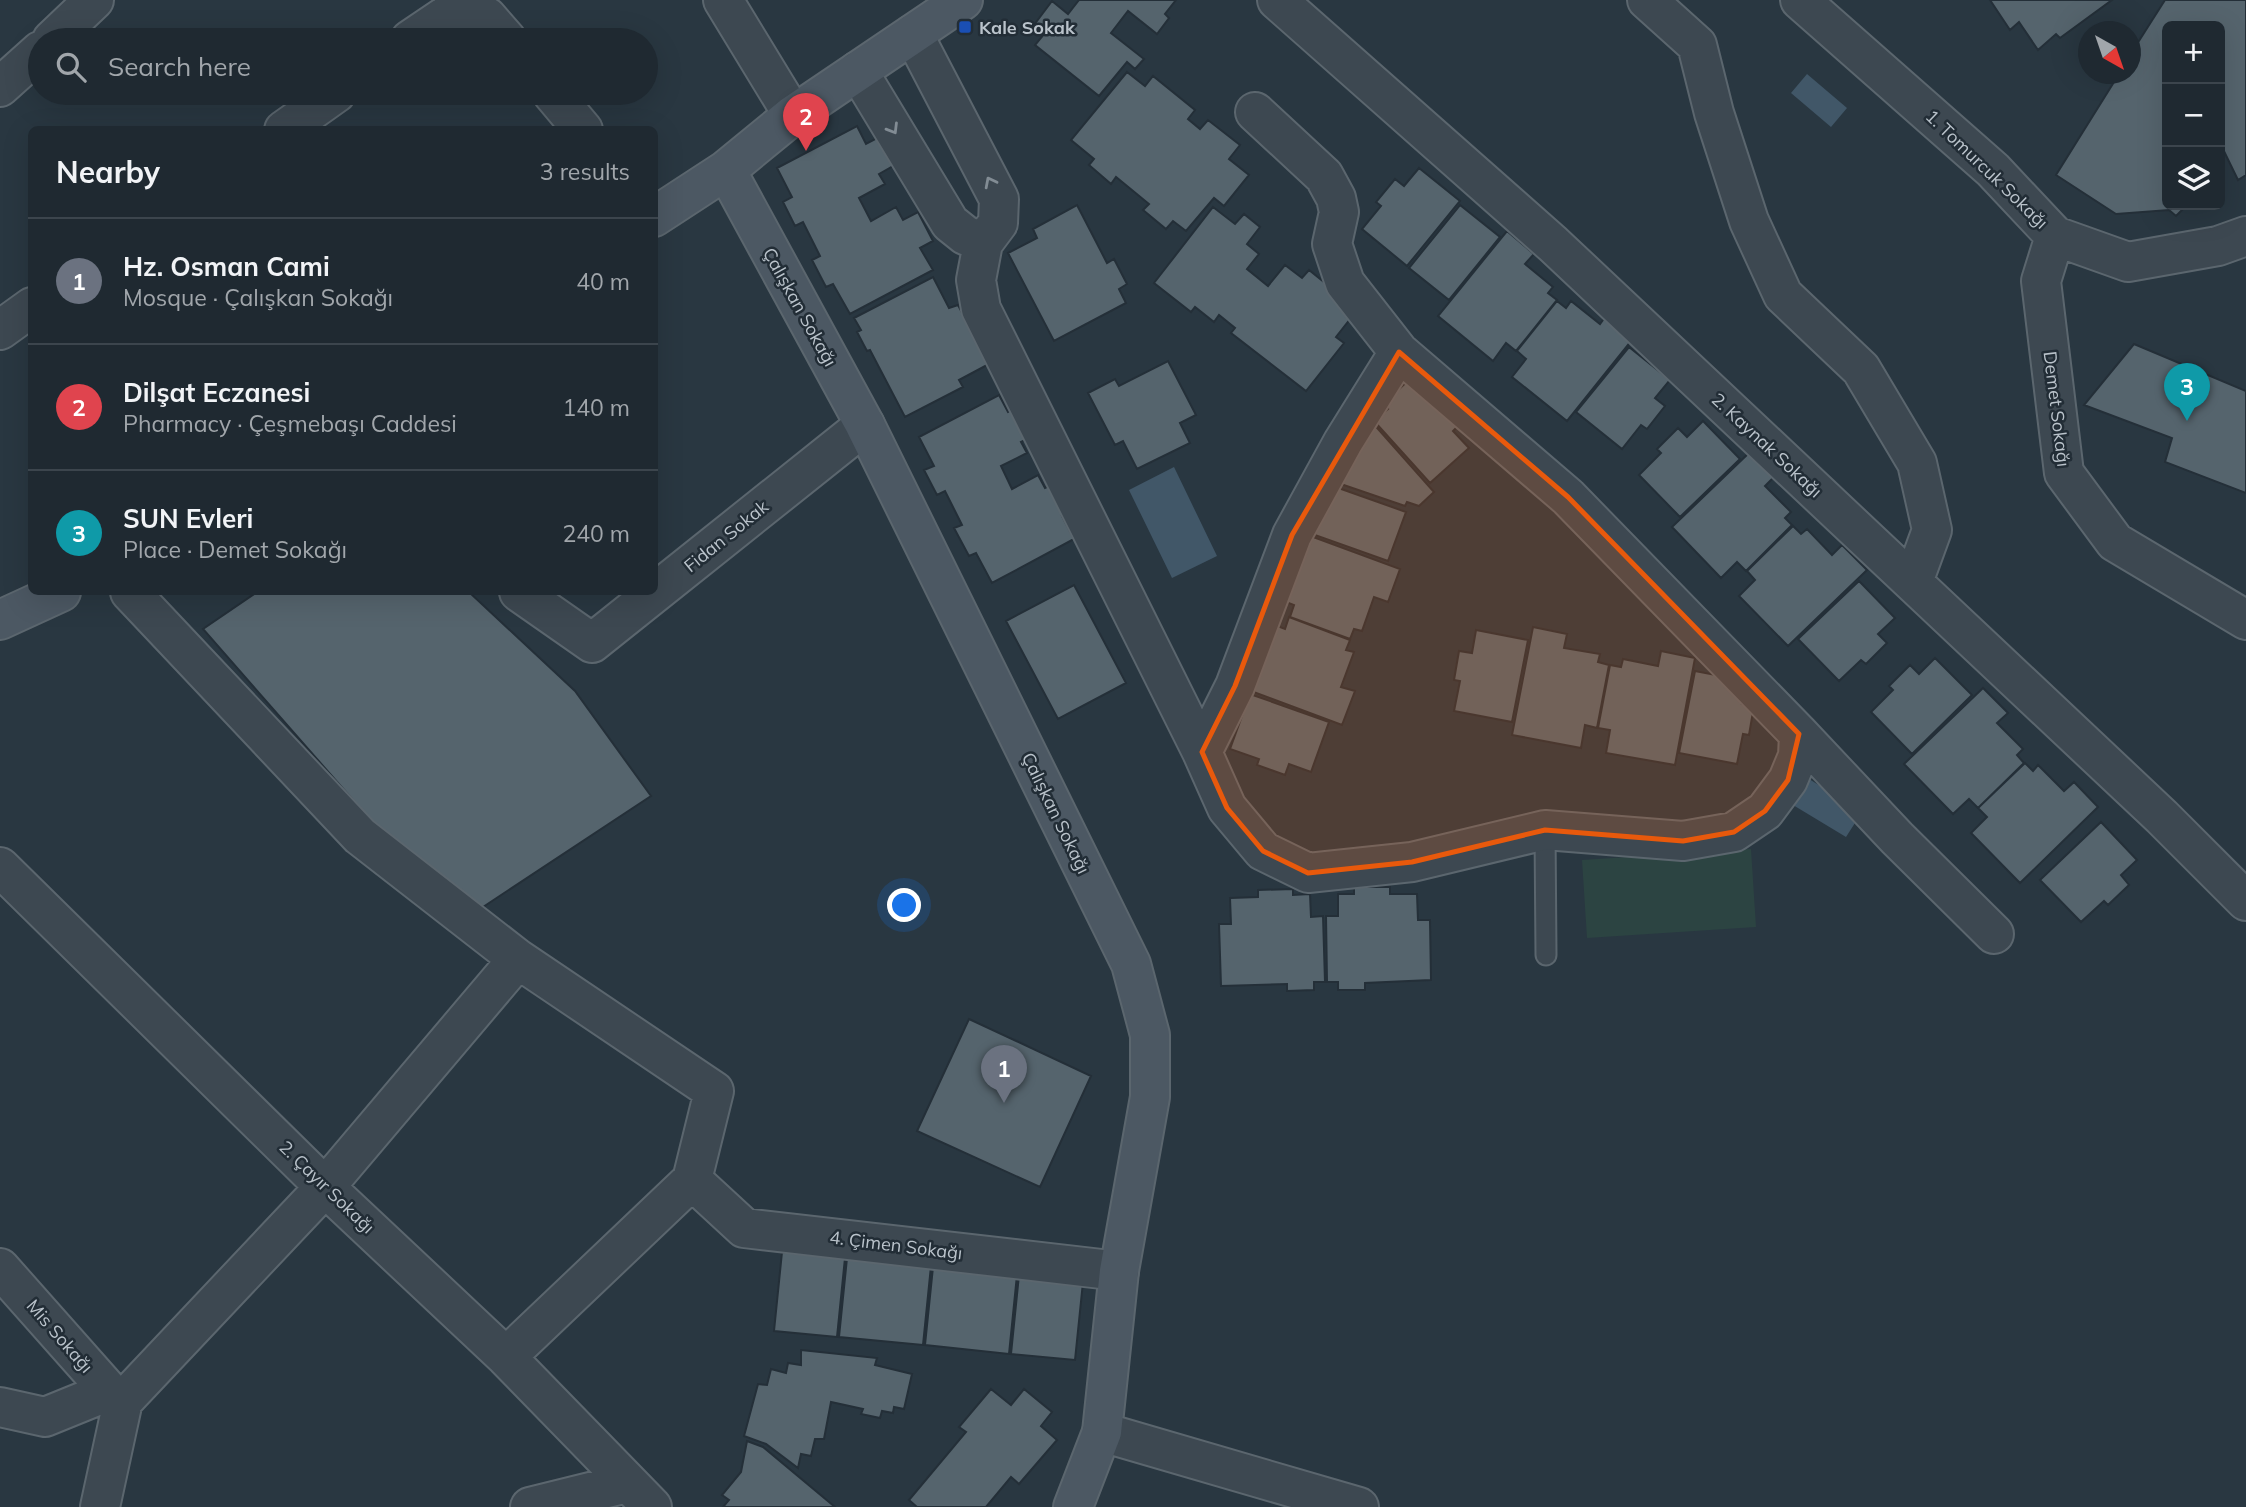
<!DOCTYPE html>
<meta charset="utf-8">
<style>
body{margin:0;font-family:Mulish,sans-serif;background:#273139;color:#f1f3f6}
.controls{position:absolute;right:21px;top:21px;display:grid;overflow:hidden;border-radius:10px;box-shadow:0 7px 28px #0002}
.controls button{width:63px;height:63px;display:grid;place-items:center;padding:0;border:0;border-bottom:2px solid #3c454d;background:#1f2931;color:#f1f3f6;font:35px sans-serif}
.compass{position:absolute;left:2078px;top:21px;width:63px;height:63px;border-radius:50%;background:#1f2931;box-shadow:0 7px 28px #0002;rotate:140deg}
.you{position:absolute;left:905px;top:906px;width:24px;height:24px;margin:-18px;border:5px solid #fff;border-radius:50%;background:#1a73e8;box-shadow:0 0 0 10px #1a73e833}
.badge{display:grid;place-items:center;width:46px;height:46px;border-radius:50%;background:#bca0f2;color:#fff;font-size:23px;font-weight:700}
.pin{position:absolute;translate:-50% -58px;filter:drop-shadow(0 2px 4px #0008)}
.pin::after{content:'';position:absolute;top:37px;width:24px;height:21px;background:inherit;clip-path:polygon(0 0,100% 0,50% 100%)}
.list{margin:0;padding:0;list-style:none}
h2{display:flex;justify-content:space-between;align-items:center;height:91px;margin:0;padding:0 28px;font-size:30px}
h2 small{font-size:23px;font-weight:400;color:#a1a6ab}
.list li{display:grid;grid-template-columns:46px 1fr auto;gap:21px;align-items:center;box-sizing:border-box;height:126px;padding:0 28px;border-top:2px solid #3c454d}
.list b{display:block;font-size:26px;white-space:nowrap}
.list p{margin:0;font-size:23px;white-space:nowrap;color:#a1a6ab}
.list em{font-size:23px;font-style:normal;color:#a1a6ab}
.icon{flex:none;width:38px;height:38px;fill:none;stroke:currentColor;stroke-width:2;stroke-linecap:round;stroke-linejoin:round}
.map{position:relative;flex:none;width:2246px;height:1507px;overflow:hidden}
.search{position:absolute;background:#1f2931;box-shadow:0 7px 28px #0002;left:28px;top:28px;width:630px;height:77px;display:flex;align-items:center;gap:18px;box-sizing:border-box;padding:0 24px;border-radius:38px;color:#a1a6ab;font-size:26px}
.panel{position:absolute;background:#1f2931;box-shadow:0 7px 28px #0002;left:28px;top:126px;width:630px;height:469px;border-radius:10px}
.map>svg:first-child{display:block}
.green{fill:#2c4442}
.water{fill:#415768}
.building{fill:#55646d;stroke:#242f38;stroke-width:2}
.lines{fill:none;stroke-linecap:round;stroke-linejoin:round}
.lane-casing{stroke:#5b666e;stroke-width:23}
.street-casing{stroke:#5b666e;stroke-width:42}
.secondary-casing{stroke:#5b666e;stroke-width:42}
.lane{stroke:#3d4851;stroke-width:19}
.street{stroke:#3d4851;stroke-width:38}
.secondary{stroke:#4c5863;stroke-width:38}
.oneway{stroke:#828c94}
.marked{fill:#e8590c;fill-opacity:0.2;stroke:#e8590c;stroke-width:5;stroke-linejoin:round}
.transit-dot{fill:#1a4fb4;stroke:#222d36;stroke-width:2.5}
.labels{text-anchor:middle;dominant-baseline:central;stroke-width:5;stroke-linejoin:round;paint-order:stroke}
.poi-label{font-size:18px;font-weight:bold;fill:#bac3cb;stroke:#222d36;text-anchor:start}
.street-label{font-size:18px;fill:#bac3cb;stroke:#222d36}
</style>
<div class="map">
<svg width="2246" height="1507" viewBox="0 0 2246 1507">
<rect width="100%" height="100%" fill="#293741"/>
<path class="green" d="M1751,849L1756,927L1587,938L1582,860Z"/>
<path class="water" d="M1807,74L1847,108L1831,127L1791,93Z
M1174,467L1217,556L1172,578L1129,490Z
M1809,779L1862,812L1846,837L1793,805Z"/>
<path class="building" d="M1079,0H1176L1165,14L1169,18L1157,34L1128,11L1111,33L1144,59L1135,69L1127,62L1099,96L1035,45L1045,33L1034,25L1052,1L1068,14Z
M1990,0H2112L2060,38L2056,34L2038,50L2019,22L2010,30Z
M2165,0H2246V175L2238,180L2220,143V26H2167V205H2187L2176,216L2169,210L2116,214L2056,175L2119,74H2130V55Z
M1127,72L1145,86L1153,76L1195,110L1188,119L1200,129L1208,120L1240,145L1229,159L1249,175L1224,206L1214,198L1186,231L1173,221L1166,229L1143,210L1149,204L1116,177L1111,184L1089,165L1094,159L1071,140Z
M857,126L866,144L879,137L893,166L879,174L885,184L859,198L871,221L896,207L903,220L918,212L933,241L920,248L933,270L850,314L833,284L826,287L812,260L820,256L803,222L795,226L783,202L792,197L777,168Z
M1419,168L1460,201L1407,266L1362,229L1381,206L1376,202L1395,179L1404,186Z
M1077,205L1107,263L1114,259L1127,284L1119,289L1126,303L1054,341L1008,253L1037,238L1033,229Z
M1460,205L1500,237L1449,300L1409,268Z
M1213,207L1235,224L1244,214L1260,227L1247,244L1259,254L1247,269L1268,286L1285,265L1302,278L1309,270L1335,291L1354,314L1336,337L1344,343L1306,391L1231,333L1235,328L1219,315L1214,322L1195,307L1191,312L1154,283Z
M1507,231L1534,254L1525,264L1553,287L1548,293L1557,300L1516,351L1506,343L1493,361L1438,316Z
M933,277L949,308L958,305L989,364L959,380L963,387L905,417L870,350L867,351L857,332L861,330L854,318Z
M1557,301L1566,308L1571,301L1600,324L1608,313L1636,335L1567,421L1512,377L1526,359L1517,351Z
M2134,344L2246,391V493L2165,462L2172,438L2084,405Z
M1629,347L1670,380L1655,398L1665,406L1647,429L1641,425L1622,449L1576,412Z
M1168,361L1196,415L1180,423L1190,443L1137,469L1123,441L1115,445L1088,393L1115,379L1119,386Z
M1412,377L1462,422L1453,431L1469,448L1430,483L1374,421L1388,409L1383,404Z
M999,395L1008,412L1021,406L1036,435L1021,442L1027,453L1001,466L1012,489L1038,475L1045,488L1060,481L1074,509L1062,516L1074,539L992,583L976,553L969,556L954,528L962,525L945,491L937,495L924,470L934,466L919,437Z
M1371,421L1434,492L1419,506L1407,502L1405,506L1332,481Z
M1703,421L1740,459L1680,517L1639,475L1661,453L1657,449L1678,428L1687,437Z
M1751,451L1775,476L1765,486L1791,512L1785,518L1792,525L1746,571L1737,562L1721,578L1672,527Z
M1330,485L1406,512L1388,561L1312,534Z
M1793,526L1801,534L1807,529L1832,555L1842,545L1867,570L1788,646L1739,596L1755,580L1747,571Z
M1297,531L1400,569L1388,602L1374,597L1362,631L1354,629L1350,639L1290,617L1294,605L1273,597Z
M1859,581L1895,618L1878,634L1887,643L1866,664L1861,660L1839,681L1798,639Z
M1074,585L1126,683L1058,719L1006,621Z
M257,592H469L575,691L651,796L480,909L381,832L203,629Z
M1289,617L1350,640L1346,650L1354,652L1341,687L1355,691L1342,725L1240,687L1264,621L1285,629Z
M1533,627L1567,634L1564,648L1600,654L1598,662L1609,665L1597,728L1585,725L1581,748L1512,735Z
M1476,630L1528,640L1512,722L1454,711L1460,681L1454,680L1459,651L1472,653Z
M1661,651L1695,658L1675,765L1606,753L1610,730L1598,728L1610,665L1621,667L1623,659L1658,666Z
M1935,658L1972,695L1912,754L1871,712L1893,690L1889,686L1910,665L1919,674Z
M1695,671L1747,681L1742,704L1754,706L1749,735L1743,734L1737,764L1679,753Z
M1983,688L2008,713L1997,723L2023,749L2017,755L2024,763L1978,808L1969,799L1953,814L1904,764Z
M1250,694L1329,722L1311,772L1289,764L1285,775L1257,765L1259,759L1230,749Z
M2025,763L2033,771L2038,765L2064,791L2074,782L2098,807L2020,883L1971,833L1987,817L1978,808Z
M2101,822L2137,860L2121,875L2129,885L2108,905L2104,901L2081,922L2040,880Z
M1354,887H1390V894H1417L1418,920H1430L1431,980L1365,983V990H1338V982H1327L1326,916H1338V894H1354Z
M1293,889V895L1310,894L1311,917L1323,916L1325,982H1314V990L1287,991V984L1221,986L1219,924H1231L1230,898L1258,897V890Z
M969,1019L1091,1076L1040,1187L917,1131Z
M782,1252L845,1258L837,1337L774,1331Z
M847,1258L931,1266L923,1345L839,1337Z
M933,1267L1017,1275L1009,1354L925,1345Z
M1019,1275L1083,1282L1075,1360L1011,1354Z
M801,1350L877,1358L875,1365L912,1374L904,1409L894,1407L893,1413L882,1411L880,1418L861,1414L863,1409L831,1402L824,1439H815L811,1456L801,1454L798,1468L766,1444L744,1436L758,1384L767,1385L771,1369L786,1373L788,1363L801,1365Z
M991,1389L1011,1405L1024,1389L1052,1412L1041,1426L1057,1440L1019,1484L1011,1477L986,1507H917L909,1500L966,1432L959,1427Z
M747,1441L763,1447L835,1507H723L729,1500L722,1495L741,1472Z"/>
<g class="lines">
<g class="lane-casing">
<path id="lane" d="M1545,830L1546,955"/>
</g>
<g class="street-casing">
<path id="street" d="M723,0L793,115
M1277,0L1553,244L2162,817L2246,901
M1647,0L1697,45L1714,113L1749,221L1783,295L1861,369L1917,463L1932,530L1913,582
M1800,0L1993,170L2055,236L2128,262L2218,246L2246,236
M449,13L487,17L507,40
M913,34L999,199L998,223L983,243L976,280L981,309L1202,752L1227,808L1263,851L1308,873L1412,862L1545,830L1683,841L1734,832L1765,811L1788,780L1798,756L1799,734L1568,497L1399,352L1345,283L1332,244L1339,212L1336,198L1324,176L1255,112
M52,40L94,0
M410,40L469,0
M858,71L950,223L965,235L983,243
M0,87L40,51
M552,93L583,130
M284,130L336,93
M2055,236L2041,281L2064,473L2115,542L2246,620
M0,330L32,307
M130,592L360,836L518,959L714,1091L692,1180L506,1357
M519,592L592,643L865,425
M1799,734L1897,838L1994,934
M1202,752L1235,686L1292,535L1343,442L1399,352
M0,867L325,1187L506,1357L652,1507
M692,1180L744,1228L1119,1271
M0,1268L109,1391L123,1401
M0,1407L45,1417L109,1391
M1102,1432L1359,1507
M100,1507L123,1401L325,1187L518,959
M530,1507L627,1483"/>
</g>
<g class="secondary-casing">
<path id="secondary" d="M726,170L865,425L1131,964L1150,1035V1097L1119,1271L1102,1432L1073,1507
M654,217L726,170L793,115L963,0
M0,620L61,592"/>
</g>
<use href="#lane" class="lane"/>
<use href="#street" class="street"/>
<use href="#secondary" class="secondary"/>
</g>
<defs><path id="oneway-chevron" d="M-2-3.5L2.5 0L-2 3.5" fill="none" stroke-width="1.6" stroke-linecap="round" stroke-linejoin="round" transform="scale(1.75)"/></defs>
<g class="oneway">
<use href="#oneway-chevron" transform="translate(893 129) rotate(59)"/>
<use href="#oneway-chevron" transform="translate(990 182) rotate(-117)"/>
</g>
<path class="marked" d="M1399,352L1568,497L1799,734L1788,780L1765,811L1734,832L1683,841L1545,830L1412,862L1308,873L1263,851L1227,808L1202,752L1235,686L1292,535Z"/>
<rect class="transit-dot" x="958" y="20" width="14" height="14" rx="3.5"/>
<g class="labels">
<g class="poi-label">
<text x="979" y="27">Kale Sokak</text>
</g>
<g class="street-label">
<text transform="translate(1987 169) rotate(44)">1. Tomurcuk Sokağı</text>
<text transform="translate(800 307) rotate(61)">Çalışkan Sokağı</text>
<text transform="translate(2057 409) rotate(83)">Demet Sokağı</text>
<text transform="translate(1767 445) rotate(43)">2. Kaynak Sokağı</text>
<text transform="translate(726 536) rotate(-39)">Fidan Sokak</text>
<text transform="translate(1056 813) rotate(64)">Çalışkan Sokağı</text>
<text transform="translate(327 1187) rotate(44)">2. Çayır Sokağı</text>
<text transform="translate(896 1245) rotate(7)">4. Çimen Sokağı</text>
<text transform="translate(60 1336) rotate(49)">Mis Sokağı</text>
</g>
</g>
</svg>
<div class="controls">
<button>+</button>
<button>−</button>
<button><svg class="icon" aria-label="layers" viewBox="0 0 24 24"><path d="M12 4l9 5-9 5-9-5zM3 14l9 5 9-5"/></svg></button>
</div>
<svg class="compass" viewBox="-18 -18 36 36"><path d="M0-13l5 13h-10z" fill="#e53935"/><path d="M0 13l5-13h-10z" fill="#a1a6ab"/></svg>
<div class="you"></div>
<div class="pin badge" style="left:1004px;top:1103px;background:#6b7280">1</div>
<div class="pin badge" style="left:806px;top:151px;background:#e0444e">2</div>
<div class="pin badge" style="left:2187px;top:421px;background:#0f9aa8">3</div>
<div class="search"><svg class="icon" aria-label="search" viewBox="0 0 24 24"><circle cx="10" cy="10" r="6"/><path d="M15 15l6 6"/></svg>Search here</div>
<section class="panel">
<h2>Nearby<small>3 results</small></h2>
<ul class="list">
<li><span class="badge" style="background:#6b7280">1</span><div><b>Hz. Osman Cami</b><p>Mosque · Çalışkan Sokağı</p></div><em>40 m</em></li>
<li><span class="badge" style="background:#e0444e">2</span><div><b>Dilşat Eczanesi</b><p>Pharmacy · Çeşmebaşı Caddesi</p></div><em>140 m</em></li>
<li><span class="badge" style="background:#0f9aa8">3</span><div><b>SUN Evleri</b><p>Place · Demet Sokağı</p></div><em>240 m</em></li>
</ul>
</section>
</div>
